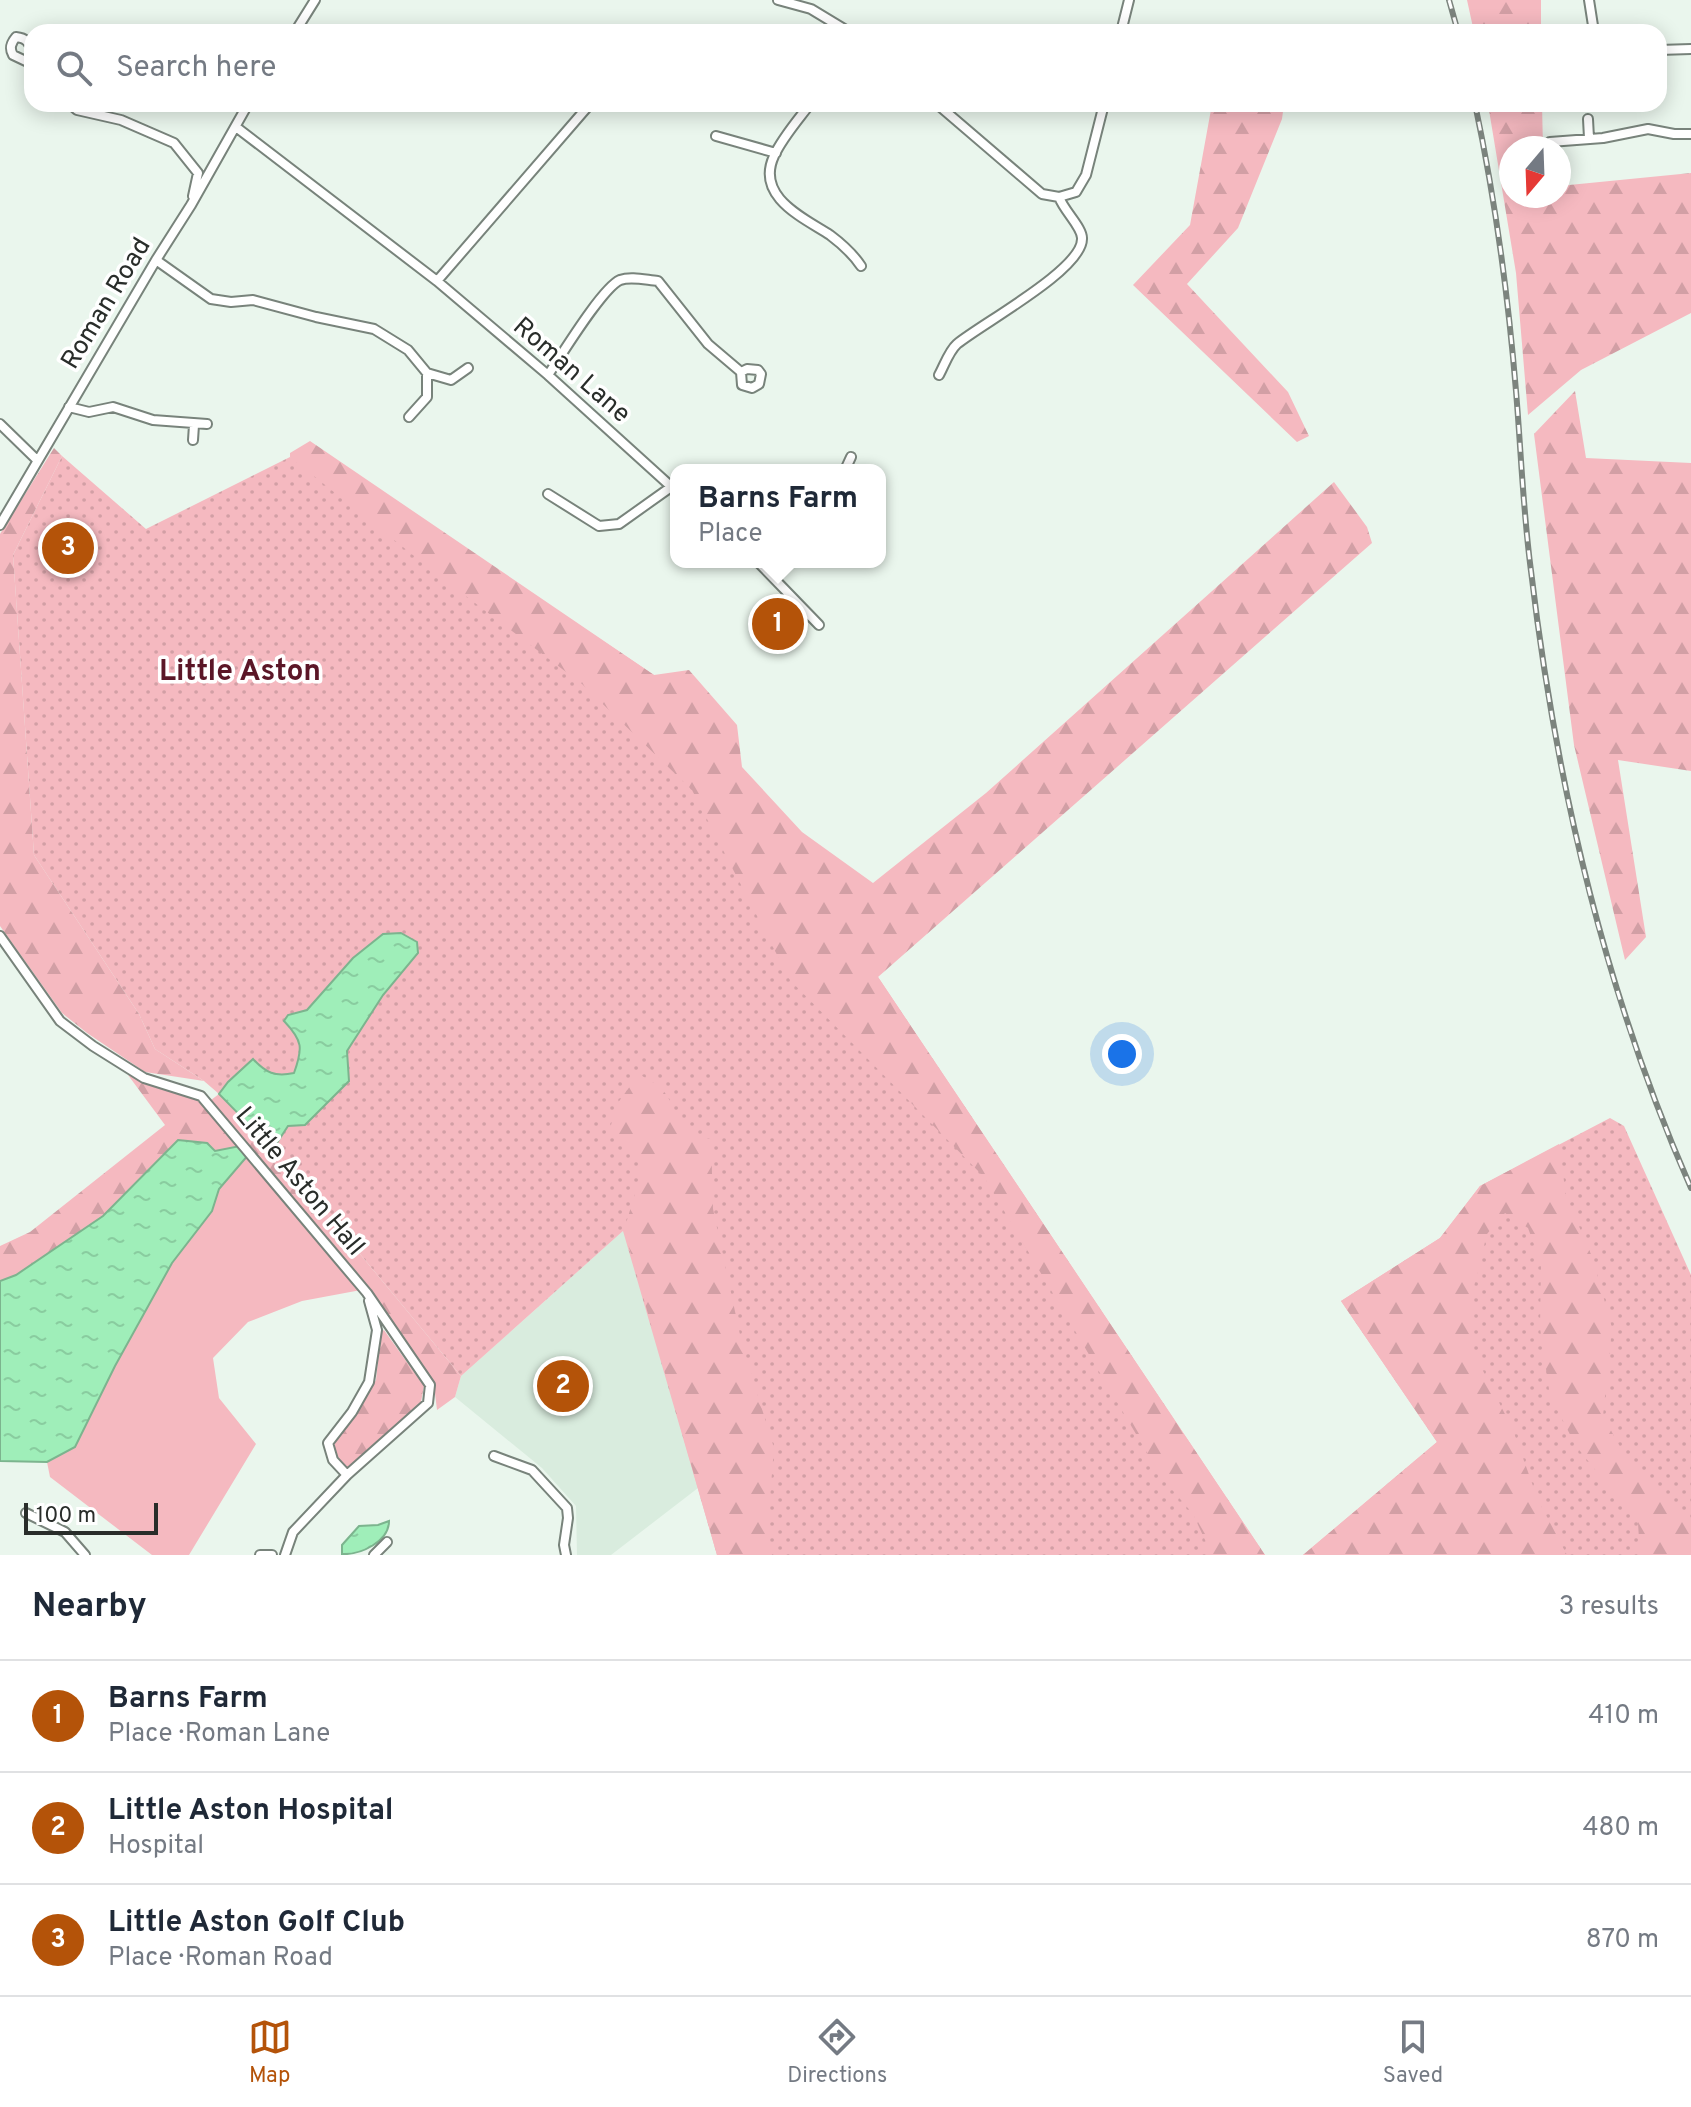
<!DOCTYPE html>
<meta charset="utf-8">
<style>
body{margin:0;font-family:Overpass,sans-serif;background:#f6f6f7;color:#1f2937}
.compass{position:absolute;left:1499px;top:136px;width:72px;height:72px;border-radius:50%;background:#fff;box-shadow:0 4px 20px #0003;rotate:199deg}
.scale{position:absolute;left:24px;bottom:20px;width:134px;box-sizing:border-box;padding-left:8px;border:4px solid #292d2a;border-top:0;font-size:22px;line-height:28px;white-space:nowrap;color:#292d2a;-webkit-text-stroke:6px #fff;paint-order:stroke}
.you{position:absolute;left:1122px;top:1054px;width:28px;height:28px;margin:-20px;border:6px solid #fff;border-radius:50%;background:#1a73e8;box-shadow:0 0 0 12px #1a73e833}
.badge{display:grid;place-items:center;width:52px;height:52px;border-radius:50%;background:#b45309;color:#fff;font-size:26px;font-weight:700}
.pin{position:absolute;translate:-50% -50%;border:4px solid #fff;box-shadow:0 2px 8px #0006}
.popup{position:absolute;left:670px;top:464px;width:216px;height:104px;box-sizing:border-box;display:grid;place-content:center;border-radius:16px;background:#fff;filter:drop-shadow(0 2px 6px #0005);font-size:26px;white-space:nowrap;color:#747a83}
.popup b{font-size:30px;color:#1f2937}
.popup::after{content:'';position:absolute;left:50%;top:100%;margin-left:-16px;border:16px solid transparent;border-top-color:#fff}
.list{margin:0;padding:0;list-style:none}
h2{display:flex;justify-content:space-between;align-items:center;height:104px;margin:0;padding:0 32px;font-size:34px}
h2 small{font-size:26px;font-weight:400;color:#747a83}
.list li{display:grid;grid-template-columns:52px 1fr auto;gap:24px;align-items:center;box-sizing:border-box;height:112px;padding:0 32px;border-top:2px solid #e0e1e3}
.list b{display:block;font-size:30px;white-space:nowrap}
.list p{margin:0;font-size:26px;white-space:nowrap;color:#747a83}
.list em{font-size:26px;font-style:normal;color:#747a83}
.icon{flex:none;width:44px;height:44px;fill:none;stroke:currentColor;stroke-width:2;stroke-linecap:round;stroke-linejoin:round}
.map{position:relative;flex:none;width:1691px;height:1555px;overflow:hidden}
.search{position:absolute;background:#fff;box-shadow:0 4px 20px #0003;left:24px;right:24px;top:24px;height:88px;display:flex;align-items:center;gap:20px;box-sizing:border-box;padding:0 28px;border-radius:24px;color:#747a83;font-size:30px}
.sheet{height:440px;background:#fff}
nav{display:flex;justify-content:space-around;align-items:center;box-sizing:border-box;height:112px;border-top:2px solid #e0e1e3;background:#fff;font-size:22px;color:#747a83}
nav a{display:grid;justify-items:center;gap:4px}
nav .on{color:#b45309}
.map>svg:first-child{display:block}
.built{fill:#d9ecde}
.grass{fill:url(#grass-dots)}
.forest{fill:url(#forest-firs)}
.park{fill:#f5b9c0}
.water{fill:url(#water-ripples);stroke:#7cb48e;stroke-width:2}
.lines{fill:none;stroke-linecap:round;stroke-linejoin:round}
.minor-casing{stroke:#78837b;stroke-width:12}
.minor{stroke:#fff;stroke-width:8}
.rail-casing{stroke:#7c847e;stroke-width:6}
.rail{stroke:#fff;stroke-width:3;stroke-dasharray:9;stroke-linecap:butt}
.labels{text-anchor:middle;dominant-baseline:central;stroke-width:7;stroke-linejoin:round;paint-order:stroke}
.street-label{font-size:26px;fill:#292d2a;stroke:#fff}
.quarter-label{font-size:30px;font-weight:bold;fill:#5b1627;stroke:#fff}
</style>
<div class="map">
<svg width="1691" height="1555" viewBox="0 0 1691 1555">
<defs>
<pattern id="grass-dots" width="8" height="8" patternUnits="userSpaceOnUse" patternTransform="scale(2)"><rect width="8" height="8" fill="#f5b9c0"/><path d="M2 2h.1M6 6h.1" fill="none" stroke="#d29fa5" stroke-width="1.8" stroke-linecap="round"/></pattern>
<pattern id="forest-firs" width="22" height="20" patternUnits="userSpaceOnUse" patternTransform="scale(2)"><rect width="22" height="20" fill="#f5b9c0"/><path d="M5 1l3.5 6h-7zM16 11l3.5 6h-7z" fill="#d29fa5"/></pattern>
<pattern id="water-ripples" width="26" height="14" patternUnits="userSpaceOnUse" patternTransform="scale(2)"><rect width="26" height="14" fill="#9feeb9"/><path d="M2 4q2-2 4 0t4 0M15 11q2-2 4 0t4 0" fill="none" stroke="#89cc9f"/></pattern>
</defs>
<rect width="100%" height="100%" fill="#eaf6ed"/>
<path class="built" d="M624,1230L698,1488L611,1555H577L576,1506L542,1468L455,1397L461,1376Z"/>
<path class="grass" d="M62,456L146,529L290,457L341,466L654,675L878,977L1265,1555H717L623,1231L461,1376L273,1149L288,1126L305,1125L322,1105L346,1051L383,995L418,953L353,958L307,1010L284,1022C303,1041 303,1048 294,1073L277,1076L263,1070L228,1082L219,1094L204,1081L155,1049L139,1014L34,855L13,555Z
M1610,1118L1624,1126L1691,1275V1555H1303L1437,1442L1341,1301L1440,1238L1480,1186Z"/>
<path class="forest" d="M1467,0H1541V32H1474Z
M1212,104H1284L1282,119L1238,228L1187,284L1288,392L1309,436L1297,442L1133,285L1190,225Z
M1488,104H1542L1543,148H1511V196H1559V186L1691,173V313L1581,370L1528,415L1516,273Z
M1575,391L1586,458L1691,463V771L1618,760L1646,937L1625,960L1574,745L1534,434Z
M310,441L654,675L689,670L737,725L742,767L802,832L873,883L986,793L1334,482L1367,527L1372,543L878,977L1265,1555H1212L1193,1514L1162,1478L984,1177L790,980L692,790L582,684L438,575L290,457V453Z
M54,448L62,456L13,555L34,855L139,1014L155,1049L204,1081L145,1072L87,1033L62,1013L0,926V534Z
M639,1074C647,1079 660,1085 665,1093C684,1119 670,1131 711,1139L713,1209L742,1344L774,1448L767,1534L772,1555H717L624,1230L644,1164L609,1132L617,1104Z
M128,1075L198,1099L240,1146L215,1151L178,1140L103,1216L16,1275L0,1281V1246L30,1232L165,1125Z
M219,1094L273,1149L461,1376L455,1397L437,1410L434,1385L394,1323L211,1100Z
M1559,1144L1566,1196L1593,1259L1612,1328L1603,1416L1624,1454L1650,1486L1691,1521V1555H1640L1638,1523L1576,1446L1550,1396L1540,1328L1541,1263L1528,1228L1505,1213L1487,1234L1474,1286V1353L1513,1430L1538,1500L1567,1555H1303L1437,1442L1341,1301L1440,1238L1480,1186Z
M384,1330L424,1386L421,1402L347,1469L335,1453L333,1441L358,1410L376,1380L381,1332Z"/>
<path class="park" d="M249,1154L361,1290L302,1301L248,1322L213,1358L219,1398L256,1444L189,1555H152L50,1477L47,1462L75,1446L115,1366L172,1263L212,1211L219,1189Z"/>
<path class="water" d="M401,933L417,942L418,953L383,995L347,1051L349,1081L305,1125L288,1126L273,1149L219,1094L228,1082L253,1059C266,1073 275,1077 294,1073C303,1048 303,1041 284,1021L288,1015L307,1010L353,958L383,934Z
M178,1140L207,1143L215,1151L240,1146L249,1154L219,1189L212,1211L172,1263L115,1366L75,1447L47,1462L0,1461V1281L16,1275L103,1216Z
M389,1521C389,1542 360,1555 342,1554V1545L359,1526L378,1525Z"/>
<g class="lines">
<g class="minor-casing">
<path id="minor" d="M778,0L811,9L849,32
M1589,0L1594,32
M295,32L315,0
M1121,32L1129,0
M1659,50L1691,49
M32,51C29,42 26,38 16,37C11,43 9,48 13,55L32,64
M70,104L77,110L121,120L174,143L198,173L193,196
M810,104C798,120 782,138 774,156C755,197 804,218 830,235C842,244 853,254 861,266
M937,104L1042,194L1059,197
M1588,119L1589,138
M236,127L437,281L548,375L676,491
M716,136L776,153
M1550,142L1603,138L1648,129L1674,134H1691
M1059,197L1076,192L1086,175L1104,104
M156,260L211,299L231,302L253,300L316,317L374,329L408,350L427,373L451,380L468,368
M437,281L590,104
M548,375C561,356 602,288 620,280C631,276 646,280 658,281L708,344L741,372L742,385L752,388L759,384L761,374L758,370L747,369L741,372
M939,375C944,366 949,351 957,344C981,324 1082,270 1082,239C1083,228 1064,211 1059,197
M69,407L89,412L113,407L153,420L207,424
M409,417L427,397V373
M0,424L37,460
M193,440L194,425
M845,470L851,457
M548,494L599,526L619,524L671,487
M0,525L156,260L191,205L248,104
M758,562L819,625
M0,936L60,1021L93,1046L144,1078L201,1096L367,1293L430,1385L428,1403L347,1475L293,1532L285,1555
M494,1456L532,1470L567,1508L568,1518L564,1545L566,1555
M347,1475L333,1460L328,1443L352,1412L369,1382L377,1330L369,1301
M26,1513L65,1532L85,1555
M260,1555H272
M374,1555L387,1542"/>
</g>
<use href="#minor" class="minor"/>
<g class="rail-casing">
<path id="rail" d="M1449,0L1458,32
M1475,104C1495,198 1508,294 1516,391C1521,451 1523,511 1531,571C1556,784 1604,991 1691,1188"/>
</g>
<use href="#rail" class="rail"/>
</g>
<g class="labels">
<g class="street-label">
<text transform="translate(107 304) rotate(-59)">Roman Road</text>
<text transform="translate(571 371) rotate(41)">Roman Lane</text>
<text transform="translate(299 1182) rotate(50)">Little Aston Hall</text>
</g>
<g class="quarter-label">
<text x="240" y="672">Little Aston</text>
</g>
</g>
</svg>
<svg class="compass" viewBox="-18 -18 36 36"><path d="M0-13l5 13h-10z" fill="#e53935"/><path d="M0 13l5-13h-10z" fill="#747a83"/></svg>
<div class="scale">100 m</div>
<div class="you"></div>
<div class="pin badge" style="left:778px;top:624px">1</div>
<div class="popup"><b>Barns Farm</b>Place</div>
<div class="pin badge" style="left:563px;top:1386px">2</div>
<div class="pin badge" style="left:68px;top:548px">3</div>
<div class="search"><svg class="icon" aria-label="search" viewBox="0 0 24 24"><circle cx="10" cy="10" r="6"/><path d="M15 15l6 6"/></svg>Search here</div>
</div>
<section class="sheet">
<h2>Nearby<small>3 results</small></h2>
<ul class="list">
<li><span class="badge">1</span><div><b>Barns Farm</b><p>Place · Roman Lane</p></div><em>410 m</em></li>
<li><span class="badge">2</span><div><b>Little Aston Hospital</b><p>Hospital</p></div><em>480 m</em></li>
<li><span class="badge">3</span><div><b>Little Aston Golf Club</b><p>Place · Roman Road</p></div><em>870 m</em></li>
</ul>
</section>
<nav>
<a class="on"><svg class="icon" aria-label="map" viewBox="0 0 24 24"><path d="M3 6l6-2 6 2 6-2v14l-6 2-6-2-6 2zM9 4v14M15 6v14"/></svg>Map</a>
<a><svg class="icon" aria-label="directions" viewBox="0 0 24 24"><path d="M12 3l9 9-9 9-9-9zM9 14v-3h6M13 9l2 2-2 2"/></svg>Directions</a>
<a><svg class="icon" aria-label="saved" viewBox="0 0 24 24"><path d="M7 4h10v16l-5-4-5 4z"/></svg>Saved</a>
</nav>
